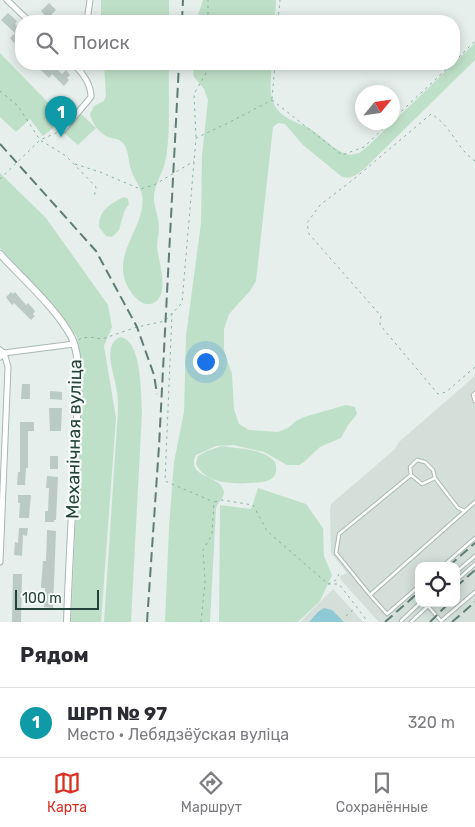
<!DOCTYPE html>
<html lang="ru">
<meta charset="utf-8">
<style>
body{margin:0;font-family:Rubik,sans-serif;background:#f2f2f3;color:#2b2b33}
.controls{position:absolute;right:15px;bottom:15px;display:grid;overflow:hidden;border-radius:10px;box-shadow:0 2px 12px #0003}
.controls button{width:45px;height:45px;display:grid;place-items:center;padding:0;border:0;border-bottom:1px solid #e1e1e2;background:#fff;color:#2b2b33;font:25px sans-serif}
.compass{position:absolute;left:355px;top:85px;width:45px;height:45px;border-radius:50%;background:#fff;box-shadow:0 2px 12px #0003;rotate:61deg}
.scale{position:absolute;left:15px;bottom:12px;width:84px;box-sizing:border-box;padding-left:5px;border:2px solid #24423a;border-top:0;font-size:14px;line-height:18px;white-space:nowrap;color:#24423a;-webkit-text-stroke:4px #f7fbf9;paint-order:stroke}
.you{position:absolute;left:205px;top:361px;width:18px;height:18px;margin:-12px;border:4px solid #fff;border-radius:50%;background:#1a73e8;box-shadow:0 0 0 8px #1a73e833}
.badge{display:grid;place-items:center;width:32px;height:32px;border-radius:50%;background:#d93025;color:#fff;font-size:16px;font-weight:700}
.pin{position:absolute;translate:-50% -41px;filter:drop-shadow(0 1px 2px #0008)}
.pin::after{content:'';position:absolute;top:26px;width:18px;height:15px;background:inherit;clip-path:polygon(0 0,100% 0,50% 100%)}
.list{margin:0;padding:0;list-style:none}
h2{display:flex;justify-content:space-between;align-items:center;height:65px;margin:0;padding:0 20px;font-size:21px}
h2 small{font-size:16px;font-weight:400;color:#7c7c81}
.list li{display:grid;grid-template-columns:32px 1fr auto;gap:15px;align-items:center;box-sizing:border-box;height:70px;padding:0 20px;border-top:1px solid #e1e1e2}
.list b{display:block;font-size:19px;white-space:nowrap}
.list p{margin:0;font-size:16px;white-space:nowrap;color:#7c7c81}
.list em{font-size:16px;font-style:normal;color:#7c7c81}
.icon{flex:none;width:28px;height:28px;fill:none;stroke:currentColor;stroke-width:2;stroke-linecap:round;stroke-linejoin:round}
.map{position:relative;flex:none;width:475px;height:622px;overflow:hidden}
.search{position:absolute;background:#fff;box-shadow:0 2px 12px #0003;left:15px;right:15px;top:15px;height:55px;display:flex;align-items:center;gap:12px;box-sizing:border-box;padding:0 18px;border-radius:20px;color:#7c7c81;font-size:19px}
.sheet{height:135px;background:#fff}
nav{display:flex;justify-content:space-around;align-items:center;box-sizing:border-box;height:70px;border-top:1px solid #e1e1e2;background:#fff;font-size:14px;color:#7c7c81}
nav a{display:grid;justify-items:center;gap:2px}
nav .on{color:#d93025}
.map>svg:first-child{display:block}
.built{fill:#d4dfda;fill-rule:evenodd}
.green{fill:#bfe0c8}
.water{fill:#8ec9d4}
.building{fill:#bbcac4}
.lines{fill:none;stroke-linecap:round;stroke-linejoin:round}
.service-casing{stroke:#a8b8b2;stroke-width:4.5}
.minor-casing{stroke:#a8b8b2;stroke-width:7}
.tertiary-casing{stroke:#a8b8b2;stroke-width:8}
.path{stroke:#86b3a5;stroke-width:1;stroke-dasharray:2.5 4;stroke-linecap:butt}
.service{stroke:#fff;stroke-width:2.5}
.minor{stroke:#fff;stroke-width:5}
.tertiary{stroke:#fff;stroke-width:6}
.rail{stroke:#5f7d75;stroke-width:2;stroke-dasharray:10 5;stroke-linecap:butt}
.labels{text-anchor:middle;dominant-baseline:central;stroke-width:4.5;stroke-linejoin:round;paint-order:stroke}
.street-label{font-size:18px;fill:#24423a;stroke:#f7fbf9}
</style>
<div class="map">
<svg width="475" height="622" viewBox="0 0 475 622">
<rect width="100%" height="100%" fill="#e6efeb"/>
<path class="built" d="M475,376V622H379L341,580L340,576L347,573L331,553L330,509L331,504L395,449L399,442ZM419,566H456V603H419Z
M333,589L363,622H300Z"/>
<path class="green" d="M101,0H169V21H101Z
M203,0H276L275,21H196Z
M475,43V60L365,168C358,174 350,181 341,176L303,145L285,124L278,123L273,127L256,281L250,291L229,314L224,329V350L232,374L234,409L239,424L249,430L278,432L288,428L296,421L304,417L346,405L355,407L357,414L348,425L341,438L320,447L304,462L299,465H287L264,452L233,445L216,446L196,455C185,479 222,474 224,492C224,498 217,503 216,509L210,622H165L169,527L174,462L184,412L186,336L201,223L202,155L208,100L204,89L194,77L192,64H272C270,90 266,109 295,122C301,125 307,126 312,130C324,138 336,152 350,155L359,153L367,147Z
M0,53L65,120L75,108L96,128L78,145L56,126L43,136L30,119L16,132L0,117Z
M104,64H169C168,95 171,128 166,158C164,172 154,184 154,198C154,208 159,217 159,228C159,234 157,240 157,246C158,260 171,296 153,303C147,306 141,303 136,298C101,260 148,229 142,195C140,186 134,179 131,170C128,161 129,149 122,142C118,138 113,139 108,137C99,133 92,123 90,114L94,106L104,101L106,96Z
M0,173L46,218L108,305L112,327L104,346L116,418L101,622H71L82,373L77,337L58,311L0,248Z
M124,197L128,199L129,204L124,212L119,230L112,237L106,236L99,227C98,211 111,203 124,197Z
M120,337C142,339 141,395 142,412L131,622H104L118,411C118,403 118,395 116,387C114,372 102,346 120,337Z
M222,446C239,449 263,448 275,462C281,483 262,482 248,483C231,484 205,483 196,464L198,456L207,451Z
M258,488L306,504L323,528L324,556L332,575L320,601L298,622H219L220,505L251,509Z"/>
<path class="water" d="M324,608L332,610L344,622H309L318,612Z"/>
<path class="building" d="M49,3L56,10L48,18L41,11Z
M8,13L17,21L15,24L21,30V41L18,38L14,43L10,38L15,33L1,20Z
M45,64L50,66L52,64L62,74L66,70L70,75L67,78L69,80L64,86L52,74L49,78L40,69Z
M11,292L13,294L15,292L26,305L28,303L35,311L33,314L35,316L31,320L14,303L12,305L8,300L6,297Z
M22,384H30V399H21Z
M50,391L62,392V400L50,399Z
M49,408H62L61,431H50Z
M20,422H34V431H28V468H26L25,485H17L18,472H20Z
M50,456H58V469H50Z
M47,476L58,477L56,520H54V522H45V511H48L49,488H46Z
M18,495H31L29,518H19L20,503H18Z
M19,528H28L27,536L23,535L22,556L14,555L15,542L18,543Z
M47,530L56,531L53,608L44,607L45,588H41L43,561H46Z
M13,574H22L21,622H12Z"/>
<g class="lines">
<g class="service-casing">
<path id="service" d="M475,393L473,395L475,401
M411,475L422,484L435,478
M443,566L475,538
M456,572L475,556
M456,581L475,564
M419,586L387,614L370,595L475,502
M370,595L336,553L339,534L411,475L410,467L417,460L425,462L433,470L435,478L458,508L465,511
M431,603L428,606L441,621L475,592
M401,621L420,603
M411,622L428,606"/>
</g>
<g class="minor-casing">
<path id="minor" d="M7,0L29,21
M87,21L90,0
M81,72L82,64
M63,130L91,97C91,83 83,73 73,64
M0,350L4,353L8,367L0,562
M0,357L4,353L74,344"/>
</g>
<g class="tertiary-casing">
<path id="tertiary" d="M0,254C21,277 58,310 72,338C83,362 77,408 76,436C73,498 69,560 67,622"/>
</g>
<path class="path" d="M208,21V0
M278,21L280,0
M454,62L475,41
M0,91L18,106L40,140L66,156L96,187L94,198
M272,99L275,64
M272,100L342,155L364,147L390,122
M392,120L452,64
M196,137L194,94L206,73L207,64
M475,161C456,148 452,126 431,114L354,179L320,205L307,223L309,234L381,316L380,325L438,394L446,392L475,367
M75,164L100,172L140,189L154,185L194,161
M0,179L40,140L58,132
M172,313L165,481L214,502
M79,340L81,338L90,337L102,339L137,327L165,321L182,303L196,138L226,124L272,100
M328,584H339L368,622
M346,616L355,608
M201,622L205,582L203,550L212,535L214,502L222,500L253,505L267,531L328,584L336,580L339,574"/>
<use href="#service" class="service"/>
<use href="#minor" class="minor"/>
<use href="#tertiary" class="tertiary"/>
<path class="rail" d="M182,21L183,0
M0,144L96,251L137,327L154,375L157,394
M449,566L475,543
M456,587L475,570
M147,622L159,446L179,64
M385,622L419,592
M430,622L449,603
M452,622L475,602"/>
</g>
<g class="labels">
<g class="street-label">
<text transform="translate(74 439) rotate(-89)">Механічная вуліца</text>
</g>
</g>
</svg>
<div class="controls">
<button><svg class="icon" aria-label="locate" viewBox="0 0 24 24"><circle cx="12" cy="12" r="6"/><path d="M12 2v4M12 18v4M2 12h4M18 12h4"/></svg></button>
</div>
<svg class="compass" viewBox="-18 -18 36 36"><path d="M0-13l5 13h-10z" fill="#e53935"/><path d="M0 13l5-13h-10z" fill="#7c7c81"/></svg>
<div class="scale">100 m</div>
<div class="you"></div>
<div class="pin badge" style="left:61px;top:137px;background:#0f9aa8">1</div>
<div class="search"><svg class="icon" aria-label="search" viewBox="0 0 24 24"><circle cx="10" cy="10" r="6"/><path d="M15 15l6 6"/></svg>Поиск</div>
</div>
<section class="sheet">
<h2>Рядом<small></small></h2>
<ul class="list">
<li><span class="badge" style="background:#0f9aa8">1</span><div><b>ШРП № 97</b><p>Место · Лебядзёўская вуліца</p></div><em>320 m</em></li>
</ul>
</section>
<nav>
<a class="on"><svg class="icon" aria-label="map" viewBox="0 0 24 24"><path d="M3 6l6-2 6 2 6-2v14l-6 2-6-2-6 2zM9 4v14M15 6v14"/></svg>Карта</a>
<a><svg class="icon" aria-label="directions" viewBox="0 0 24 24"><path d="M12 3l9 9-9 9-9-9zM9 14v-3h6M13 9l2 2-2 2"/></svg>Маршрут</a>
<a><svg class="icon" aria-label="saved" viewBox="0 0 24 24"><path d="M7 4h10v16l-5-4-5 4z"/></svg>Сохранённые</a>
</nav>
